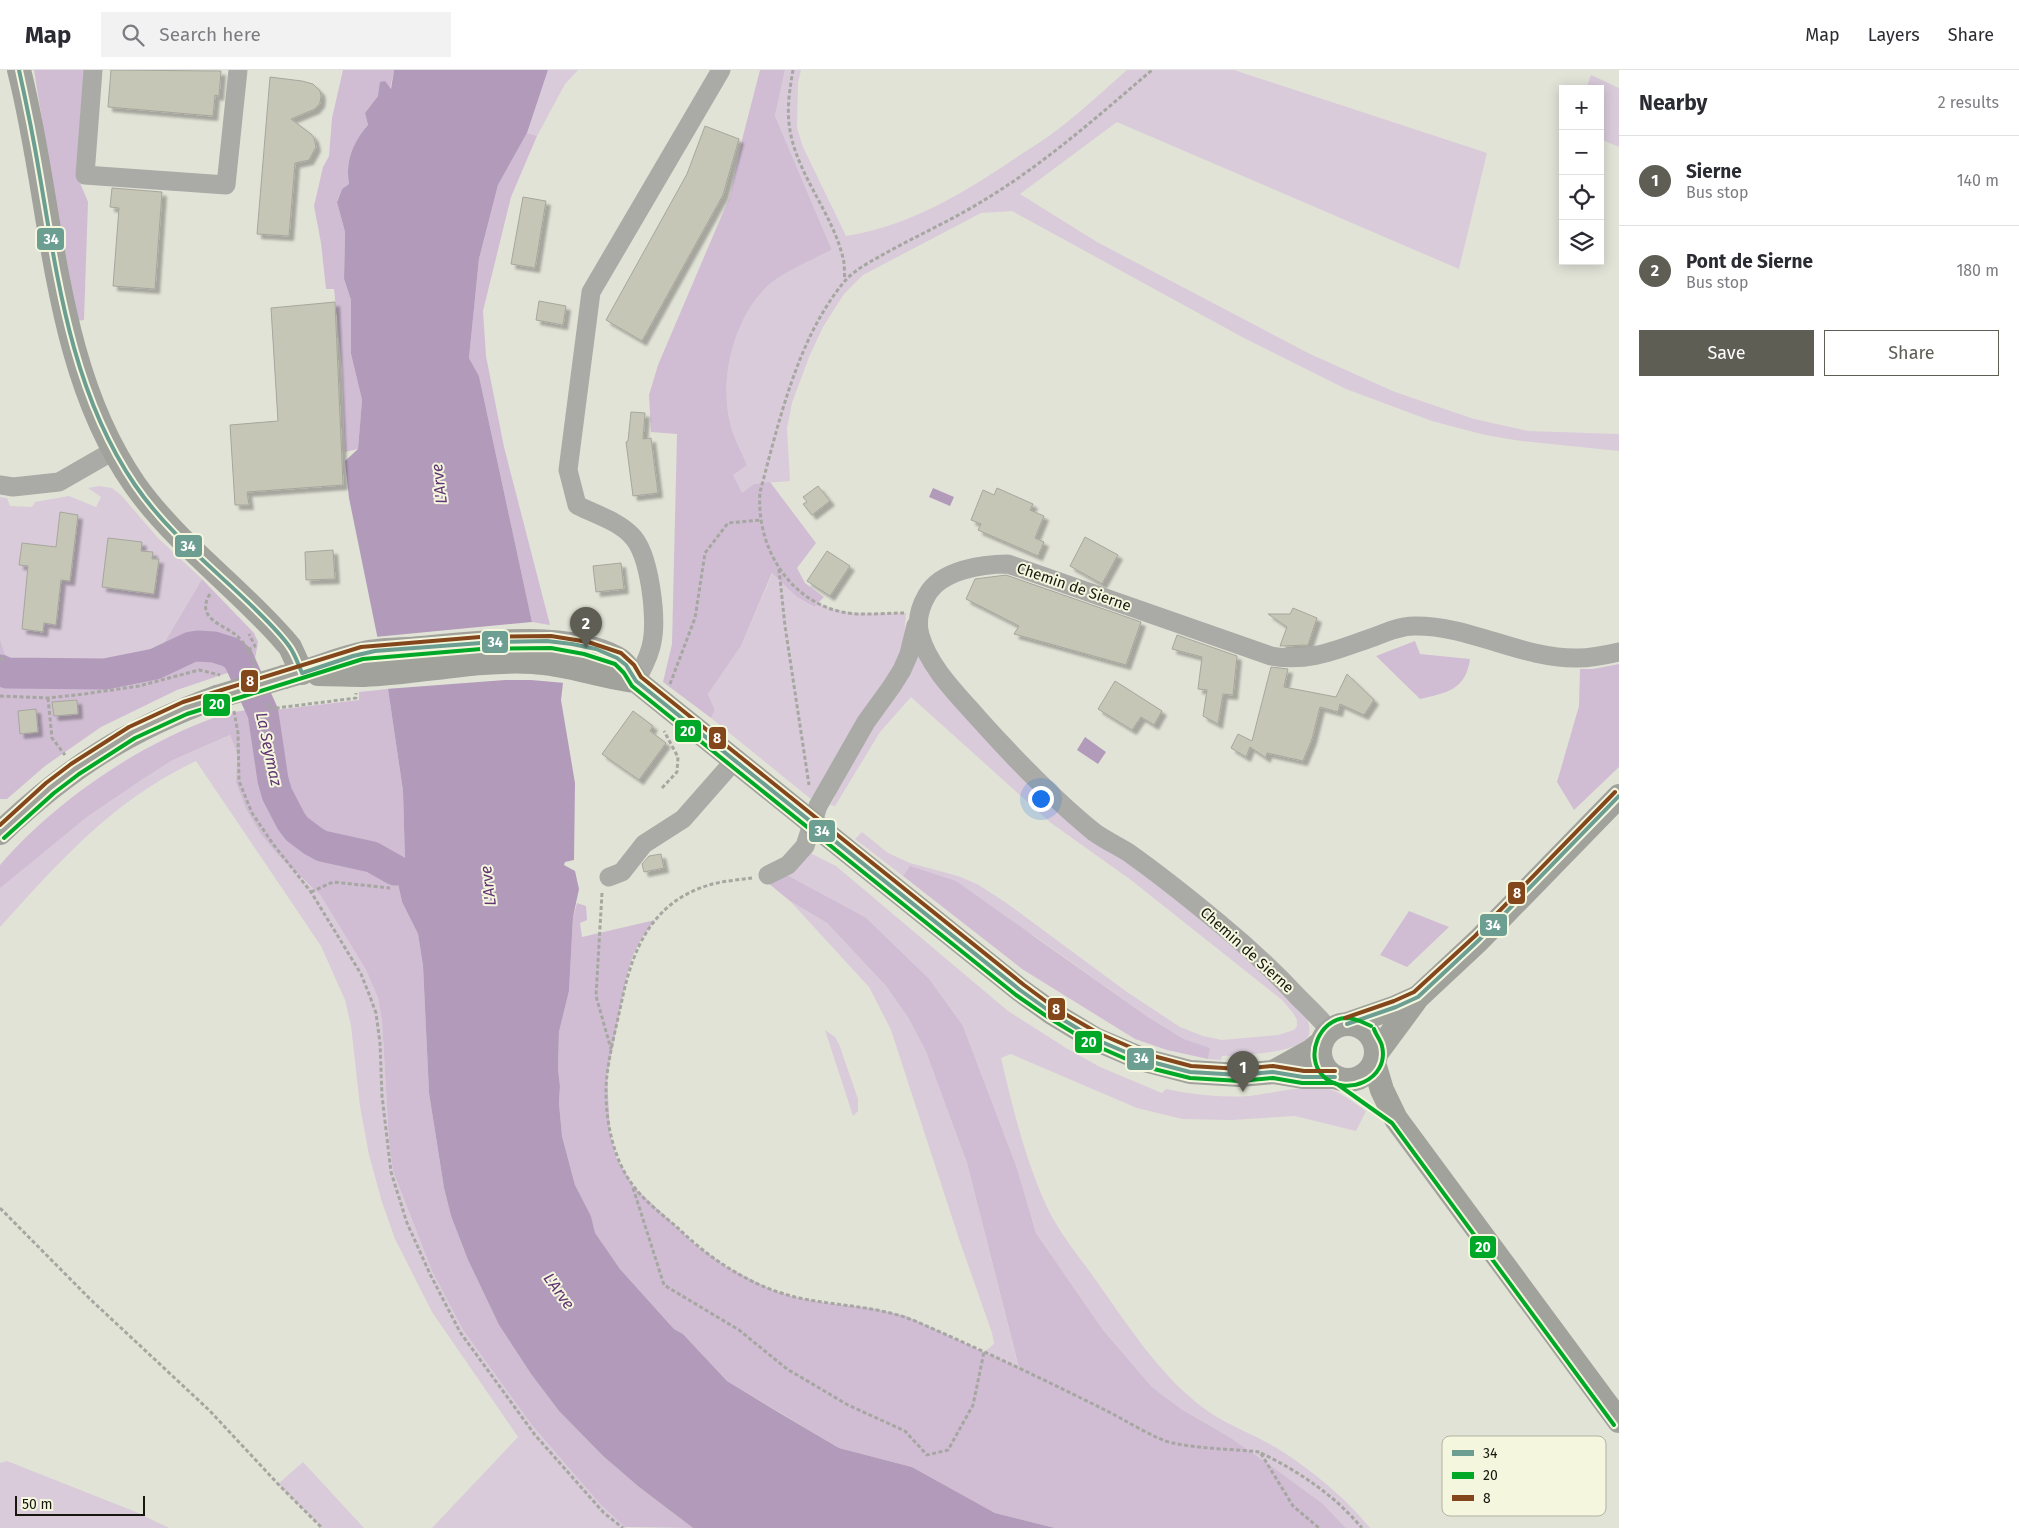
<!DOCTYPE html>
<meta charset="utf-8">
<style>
body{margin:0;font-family:"Fira Sans",sans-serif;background:#f2f2f3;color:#2b2b33}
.controls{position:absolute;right:15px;top:15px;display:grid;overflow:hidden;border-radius:0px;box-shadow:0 2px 12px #0003}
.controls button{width:45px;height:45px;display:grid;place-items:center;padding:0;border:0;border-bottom:1px solid #e1e1e2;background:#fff;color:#2b2b33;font:25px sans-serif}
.scale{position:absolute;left:15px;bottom:12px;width:130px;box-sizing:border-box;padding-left:5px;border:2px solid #17170f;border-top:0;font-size:14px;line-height:18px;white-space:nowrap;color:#17170f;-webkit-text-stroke:4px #f4f6de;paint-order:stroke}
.you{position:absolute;left:1040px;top:728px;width:18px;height:18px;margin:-12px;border:4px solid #fff;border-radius:50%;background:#1a73e8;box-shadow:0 0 0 8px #1a73e833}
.badge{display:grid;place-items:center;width:32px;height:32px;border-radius:50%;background:#5e5e55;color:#fff;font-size:16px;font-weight:700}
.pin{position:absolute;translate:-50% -41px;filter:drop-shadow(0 1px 2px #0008)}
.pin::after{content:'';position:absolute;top:26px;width:18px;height:15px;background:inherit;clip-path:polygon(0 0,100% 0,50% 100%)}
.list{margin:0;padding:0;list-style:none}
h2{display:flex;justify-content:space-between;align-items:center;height:65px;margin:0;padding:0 20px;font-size:21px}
h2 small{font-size:16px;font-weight:400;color:#7c7c81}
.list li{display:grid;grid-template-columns:32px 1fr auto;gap:15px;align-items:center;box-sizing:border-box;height:90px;padding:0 20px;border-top:1px solid #e1e1e2}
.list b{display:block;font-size:19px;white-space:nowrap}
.list p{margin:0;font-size:16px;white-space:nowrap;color:#7c7c81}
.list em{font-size:16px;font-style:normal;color:#7c7c81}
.actions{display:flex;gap:10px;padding:15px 20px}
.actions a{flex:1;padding:11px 0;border:1px solid #5e5e55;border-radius:0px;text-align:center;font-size:18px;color:#5e5e55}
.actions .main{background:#5e5e55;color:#fff}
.icon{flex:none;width:28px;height:28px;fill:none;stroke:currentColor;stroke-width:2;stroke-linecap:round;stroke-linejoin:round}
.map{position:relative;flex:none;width:1619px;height:1458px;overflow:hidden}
header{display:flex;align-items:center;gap:30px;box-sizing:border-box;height:70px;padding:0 25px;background:#fff;border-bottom:1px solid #e1e1e2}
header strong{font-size:24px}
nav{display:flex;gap:28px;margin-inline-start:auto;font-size:18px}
.search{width:350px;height:45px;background:#f2f2f3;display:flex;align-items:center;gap:12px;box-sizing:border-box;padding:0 18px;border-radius:0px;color:#7c7c81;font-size:19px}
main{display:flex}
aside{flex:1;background:#fff}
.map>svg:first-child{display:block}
.green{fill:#d9cbda}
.forest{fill:#d0bdd4}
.water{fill:#b29bba}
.pier{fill:#e2e3d7}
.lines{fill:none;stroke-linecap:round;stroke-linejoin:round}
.river{stroke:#b29bba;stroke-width:31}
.building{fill:#c5c6b5;stroke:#a6a69d;filter:url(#shadow)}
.path{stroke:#a6a7a1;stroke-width:3;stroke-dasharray:4 2.5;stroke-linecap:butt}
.minor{stroke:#aaaba6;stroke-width:19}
.major{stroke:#a1a29c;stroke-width:24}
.major-bridge{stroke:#a1a29c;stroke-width:24}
.bus-1-casing{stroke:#f4f6de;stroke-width:8}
.bus-2-casing{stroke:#f4f6de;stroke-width:8}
.bus-3-casing{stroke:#f4f6de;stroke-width:8}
.bus-1{stroke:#6c9e92;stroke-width:4}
.bus-2{stroke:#00a828;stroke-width:4}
.bus-3{stroke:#84471c;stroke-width:4}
.labels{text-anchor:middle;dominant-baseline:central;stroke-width:4;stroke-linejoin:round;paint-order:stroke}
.street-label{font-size:15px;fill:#17170f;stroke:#f4f6de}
.water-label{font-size:16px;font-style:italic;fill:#613472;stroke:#f4f6de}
.key{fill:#f4f6de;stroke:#b2b3a0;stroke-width:1}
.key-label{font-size:14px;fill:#17170f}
.line-badge{stroke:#f4f6de;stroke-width:2}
.badge-label{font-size:14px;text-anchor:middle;font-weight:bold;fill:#fff}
</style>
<header>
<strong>Map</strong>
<div class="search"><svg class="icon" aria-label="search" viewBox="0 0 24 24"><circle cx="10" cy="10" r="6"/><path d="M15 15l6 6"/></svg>Search here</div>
<nav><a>Map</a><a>Layers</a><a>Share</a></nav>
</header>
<main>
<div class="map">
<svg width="1619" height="1458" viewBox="0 0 1619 1458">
<defs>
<filter id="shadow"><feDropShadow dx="4.5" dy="4.5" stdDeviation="1" flood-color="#0004"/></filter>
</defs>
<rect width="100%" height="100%" fill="#e2e3d7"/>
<path class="green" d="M548,0H578L565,14L537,66L527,63Z
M785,0H801L798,13L797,58L803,77L846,166C910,156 964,123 1017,87C1032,77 1047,68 1061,57C1084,39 1105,19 1127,0H1234L1487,83L1459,199L1117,52L1020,124L1097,172L1310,284L1395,322L1474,349L1528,361L1619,364V381L1521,371L1485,365L1432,351L1346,319L1242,267L1012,141L981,143L863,205L844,224L823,257L809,287L792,333L787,358L790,411L754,414L742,424L732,404L747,395C742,382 734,369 731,356C718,308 734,245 771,213C784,201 815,188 832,180L775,46Z
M1591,5L1619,18V77L1600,69V19H1586Z
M99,416L112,418L121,425L158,468L202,509L157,585L113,595L77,593L8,594L0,569V427L7,428L10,436L32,437L35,432L69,426L96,437L101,427L88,418Z
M773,502L797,527L813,537L818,533C845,547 876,543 906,543L903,583L812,730L711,648L715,640L708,624L741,576Z
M918,578L941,616L1151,809L1237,877L1307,948C1309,954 1311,962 1308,967C1298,983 1240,986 1222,986L1221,990L1208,989L1209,978L1184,969L1148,947L1036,867L910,797L903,806L855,769L862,762L888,783L910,793L958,806L977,814L1005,832L1127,922L1180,957L1203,966L1222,970L1278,965L1294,960L1297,956V950L1293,943L1282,930L1131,810L1051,753L911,627L880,662L835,736L830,735L835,727L831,726Z
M230,665L237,683L236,713L246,739L260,763L301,808L321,826L366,900L378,928L382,951L389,1072L393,1101L432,1201L463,1260L531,1354L599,1433L627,1458H432L518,1367L432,1242L395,1169L382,1132L369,1085L360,1036L351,956L345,930L321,876L196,691C112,731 61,790 0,857V818L2,815L87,747L143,709L173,690Z
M808,782L836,796L1008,941L1066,978L1100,997L1162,1023L1166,1019C1194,1025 1222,1028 1250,1026C1268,1024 1311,1014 1326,1018C1341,1022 1353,1032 1366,1041L1356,1061L1295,1046L1231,1050L1182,1049L1137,1038L1011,984L1001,988C1013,1039 1025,1089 1047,1137C1059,1163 1079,1186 1095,1209C1128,1255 1157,1302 1202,1337C1224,1354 1251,1363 1275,1377C1308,1397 1346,1428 1370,1458H1346L1322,1433L1274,1398L1231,1368L1181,1339L1152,1317L1103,1260L1036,1163L1017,1098L963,956L865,847L787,805Z
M790,831L827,853L886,916L909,949L927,981L967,1093L1019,1299L984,1282L994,1274L992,1263L959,1169L891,960L869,917Z
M825,960L835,967L839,974L858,1029V1041L853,1046Z
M7,1391L136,1442L169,1458H0V1393Z
M303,1392L364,1458H322L278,1414Z"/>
<path class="forest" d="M34,0H84L76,103L88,132L84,250L77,251L66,200Z
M343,0H394L390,20L378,26L365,43L368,55C353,72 345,91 349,114L342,119L337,131L345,162L344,209L351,230V284L362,330L358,379L345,382L342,300L334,219H326L321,173L314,136L323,97L329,86L332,48Z
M760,0H785L775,46L832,180C815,188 784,202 771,213C734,245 718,309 731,356C734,369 742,382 747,395L733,405L742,423L754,414L770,412L816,473L797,498L805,513L824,527L814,537L797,527L772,503L741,576L708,624L715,640L711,648L663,612L672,574L677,364L651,362L649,325L658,295L730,126L743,66Z
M527,63L537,66L511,127L483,241L486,286L504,377L550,555L532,552L479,306L469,288L479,189L498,115Z
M202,509L254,563L258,572L255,589L242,598L177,620L101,657L45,696L7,729H0V569L8,594L77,593L113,595L157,585Z
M1415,571L1420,584L1470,589C1466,620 1446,623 1420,629L1376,586Z
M1619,594V697L1574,740L1557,712L1579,636L1580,599H1593Z
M388,619L403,721L405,792L395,800L402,832L418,864L423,896L429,1023L444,1118L451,1146L468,1190L499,1255L531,1304L559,1341L603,1386L639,1417L693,1458L625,1457L599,1433L531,1354L463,1260L432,1201L393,1101L389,1072L382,951L378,928L366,900L321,826L279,786L260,763L246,739L236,713L237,683L230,665L173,690L143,709L87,747L0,818V795C54,732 140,673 219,646C234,641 250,640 265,637L266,641L359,630V622Z
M910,796L956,811L1148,947L1184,969L1210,978L1208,989L1167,980L1135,969L1022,899L903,806Z
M787,805L865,847L929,909L963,956L1017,1098L1036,1163L1103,1260L1152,1317L1181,1339L1231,1368L1274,1398L1322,1433L1346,1458H1055L995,1443L912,1397L839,1378L727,1311L683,1264L674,1259L620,1199L594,1163L591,1146L575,1115L562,1066L559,1033L560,1015L558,999L559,962L569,921L573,847L577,833L586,836L587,850L580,853L582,867L655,850L641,869L633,885L627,905L607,1006L610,1063L616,1087L633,1116L696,1175L727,1197L770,1219L794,1227L826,1233L871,1238L906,1246L1019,1298L967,1093L926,981L909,949L886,916L827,853L790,831L768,813Z
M1409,841L1449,857L1407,897L1380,885Z"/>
<path class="water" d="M394,0H548L527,63L498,115L479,189L469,288L479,306L532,552L563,613L561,630L575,713L574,790L565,792L564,795L575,801L579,819L573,847L569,921L559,962L558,999L560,1016L559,1033L562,1066L575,1115L591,1146L595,1163L620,1199L674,1259L683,1264L727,1311L778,1342L839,1378L912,1397L995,1443L1055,1458H693L639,1417L603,1386L559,1341L531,1304L499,1255L468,1190L451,1146L444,1118L429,1023L423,896L418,864L402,832L395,800L405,792L403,721L388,619L349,428L345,391L358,379L362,330L351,284V230L344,209L345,162L337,132L342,119L349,114C345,91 353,72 368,55L365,43L378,26L380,12L385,11L391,19Z
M933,418L954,427L950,436L929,427Z
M1085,667L1106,682L1098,694L1077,680Z"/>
<path class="pier" d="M532,552L535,553L565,613L531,610H505L386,619L375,567Z"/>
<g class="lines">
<path class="river" d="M0,600L7,603L105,604L155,594L191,577L198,576L214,577L230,582L238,588L263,643L273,710L277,724L291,751L297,759L313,771L322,776L372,787L395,800"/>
</g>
<path class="building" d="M111,0L221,1L219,26L215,25L213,46L108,37Z
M270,7L302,11L313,14L320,21L321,26L320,33L315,39L291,49L311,64L314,68L316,77L309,90L295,93L289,166L257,164Z
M705,56L739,69L723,125L642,271L606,250L687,104Z
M112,118L162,122L155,219L113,216L119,138L110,137Z
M523,127L546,131L535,198L511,194Z
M539,231L566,236L563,255L536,250Z
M335,232L343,415L247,422L249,435H235L230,355L278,351L271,238Z
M631,342L645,343L643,369L651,368L658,423L633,426L626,372L628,371Z
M818,416L830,431L812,445L803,434L807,432L803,427Z
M997,418L1033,434L1030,440L1044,446L1035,468L1044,472L1038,486L978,460L981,454L971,450L983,420L994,425Z
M60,442L78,445L70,511L61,510L56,555L44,553L43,562L22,559L28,496L19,495L22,473L56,477Z
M1085,467L1118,485L1102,514L1070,496Z
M108,468L142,472L141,481L153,482L152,489H159L154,524L102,517Z
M333,480L335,509L306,510L305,482Z
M827,481L850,496L830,526L807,511Z
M621,493L624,519L596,522L593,496Z
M1006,505L1141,552L1126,595L1014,564L1019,556L966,529L975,509Z
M1293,538L1317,548L1308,575L1280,576L1287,557L1268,544H1290Z
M1177,565L1237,586L1233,625L1223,624L1218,654L1203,646L1207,620L1198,619L1202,587L1172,579Z
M1271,597L1288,599L1284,617L1336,627L1347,604L1374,630L1364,645L1340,634L1338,642L1320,637L1312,669L1303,691L1267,683L1266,688L1250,677L1246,687L1231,678L1238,664L1252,671Z
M1115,611L1162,641L1154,655L1141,647L1132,660L1098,639Z
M77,630L78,644L54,646L52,632Z
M36,639L38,662L20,664L18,641Z
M633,641L653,656L650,661L666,673L639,710L602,684Z
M661,784L664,798L644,802L642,794L649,786Z"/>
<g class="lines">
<path class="path" d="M793,0C790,17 787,36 789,53C794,102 832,141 843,188C845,195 844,203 845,210
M779,499L785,556L809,715
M210,524C195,548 222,554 236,565C245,573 252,585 255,596
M904,543C884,543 861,546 842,542C787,530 756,475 760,422C779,352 797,269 844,212C854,200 870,192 884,184C916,166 950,151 981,132C1043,95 1097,47 1152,0
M248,580L255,576L249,564
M0,590L6,586
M670,614L695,548L705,483L728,453L761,450
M0,626L48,628L84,624L139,616L199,600L220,605
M48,628L52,668L65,685
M267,633L269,639L356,628V623
M234,641L238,663L239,711L252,743L273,774L311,822L361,904L369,924L376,943L380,973L382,1026L391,1102L407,1153L430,1204L460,1262L535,1365L604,1443L623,1458
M662,718L677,702L678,687L664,661
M752,808C738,810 722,811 709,815C653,832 633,877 622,930C617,954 610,980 607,1005C603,1039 611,1086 632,1114C644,1131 663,1145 679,1159C711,1190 751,1216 795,1227C838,1237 881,1235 922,1254C984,1281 1045,1310 1105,1340C1122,1348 1156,1370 1173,1373C1201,1379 1232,1379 1260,1382L1293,1436L1319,1458
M311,822L333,812L390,818
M602,823L596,926L611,979
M633,1118L664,1215L739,1260L787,1299L848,1335L905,1361L927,1385L948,1380L973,1335L984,1282
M0,1138L90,1229L209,1340L278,1414L322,1458
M1261,1383C1300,1402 1334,1425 1362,1458"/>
<path class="minor" d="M93,0L85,105L226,115L238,0
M0,415L13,417L59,412L113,381
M636,611C642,599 650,586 652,572C657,548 650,483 631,465C618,451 594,444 577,435L568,400L591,222L721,0
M768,805L788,795L805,776L818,736L866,652L892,616L902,600L909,584L916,555
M609,807L622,802L644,774L683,749L734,691
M1330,961C1321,949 1310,939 1299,928C1274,901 1247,876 1219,853C1190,829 1160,805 1129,783C1118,776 1105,770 1094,762C1052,728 1014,688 978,648C957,624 929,597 920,565C916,551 920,537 927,525C941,500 982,494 1008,494L1271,586C1310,593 1338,579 1374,567C1386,562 1400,556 1414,556C1470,555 1521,589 1578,588C1591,588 1606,585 1619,582"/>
<path class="major" d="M19,0C54,137 52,296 135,415C177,474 237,516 284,570L290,577L302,603
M318,604C334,604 349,605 364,605C420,603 475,589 532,592C570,594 600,607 636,611
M284,607C310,601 334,590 360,584C379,579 401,580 421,578C476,573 567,561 617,588C626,593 631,603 636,611L1020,920L1052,943L1095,969L1144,990L1190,1002L1240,1005L1273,1002L1303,1007H1335
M0,763C68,698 129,659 217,627
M1347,954L1396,937L1416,928
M1320 982a28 28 0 1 1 56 0a28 28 0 1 1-56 0Z
M1376,984L1418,927L1479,870L1619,726
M1374,993L1382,1020L1396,1049L1619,1351
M1273,1002L1311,981L1322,972"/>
<path class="major-bridge" d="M217,627L284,607"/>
<g class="bus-1-casing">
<path id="bus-1" d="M19,0C27,36 34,71 40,107C58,213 73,324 135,415C167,462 213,498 253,537C265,549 279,562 289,576C295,584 298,594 302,603
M302,603L353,586L375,581L494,572L547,571L572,574L596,579L617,588L626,595L636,611L1020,920L1052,943L1095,969L1144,990L1190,1002L1240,1005L1273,1002L1303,1007H1335
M1347,954L1396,937L1418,927L1479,870L1619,726"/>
</g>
<g class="bus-2-casing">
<path id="bus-2" d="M4,768L54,723L79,704L135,668L187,644L363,589L481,579L551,578L584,584L615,594L624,603L632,616L1016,925L1049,948L1092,974L1142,996L1190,1008L1240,1011L1273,1008L1302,1013H1335
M1371,956C1362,952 1356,948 1346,948C1319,949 1304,987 1323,1006C1345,1028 1390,1010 1382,976C1381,971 1376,965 1374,959
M1337,1014L1392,1053L1614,1355"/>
</g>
<g class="bus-3-casing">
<path id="bus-3" d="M0,755L46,713L71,694L129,657L183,632L361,577L480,567L551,566L588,572L621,583L634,595L641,607L1024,915L1055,938L1098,963L1146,984L1191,996L1240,999L1273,996L1304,1001H1335
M1345,948L1394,931L1414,922L1475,866L1615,722"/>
</g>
<use href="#bus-1" class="bus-1"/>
<use href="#bus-2" class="bus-2"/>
<use href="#bus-3" class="bus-3"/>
</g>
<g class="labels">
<g class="street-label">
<text transform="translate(1074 517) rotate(19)">Chemin de Sierne</text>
<text transform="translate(1247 880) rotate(42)">Chemin de Sierne</text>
</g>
<g class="water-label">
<text transform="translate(439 414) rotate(-97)">L'Arve</text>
<text transform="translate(269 679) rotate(78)">La Seymaz</text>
<text transform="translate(488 816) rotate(-97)">L'Arve</text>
<text transform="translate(559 1221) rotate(54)">L'Arve</text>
</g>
</g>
<rect x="1442" y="1366" width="164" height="80" rx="8" class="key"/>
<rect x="1452" y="1380" width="22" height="6" fill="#6c9e92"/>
<rect x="1452" y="1402" width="22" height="7" fill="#00a828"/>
<rect x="1452" y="1425" width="22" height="6" fill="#84471c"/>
<g class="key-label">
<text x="1483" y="1388">34</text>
<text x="1483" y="1410">20</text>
<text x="1483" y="1433">8</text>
</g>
<g class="line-badge">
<rect x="36" y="157" width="29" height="24" rx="5" fill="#6c9e92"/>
<rect x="174" y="464" width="29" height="24" rx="5" fill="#6c9e92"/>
<rect x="481" y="560" width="28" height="24" rx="5" fill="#6c9e92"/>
<rect x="240" y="599" width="19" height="24" rx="5" fill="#84471c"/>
<rect x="202" y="623" width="29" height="24" rx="5" fill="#00a828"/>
<rect x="674" y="649" width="28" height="24" rx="5" fill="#00a828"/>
<rect x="708" y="656" width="19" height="24" rx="5" fill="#84471c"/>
<rect x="808" y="749" width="28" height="24" rx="5" fill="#6c9e92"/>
<rect x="1507" y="811" width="19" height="24" rx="5" fill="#84471c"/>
<rect x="1479" y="843" width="29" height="24" rx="5" fill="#6c9e92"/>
<rect x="1047" y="927" width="19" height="24" rx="5" fill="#84471c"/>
<rect x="1074" y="960" width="29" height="24" rx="5" fill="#00a828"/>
<rect x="1126" y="977" width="29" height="24" rx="5" fill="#6c9e92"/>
<rect x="1469" y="1165" width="28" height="24" rx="5" fill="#00a828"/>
</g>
<g class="badge-label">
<text x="51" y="174">34</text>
<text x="188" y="481">34</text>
<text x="495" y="577">34</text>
<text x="250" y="616">8</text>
<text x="217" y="639">20</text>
<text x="688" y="666">20</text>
<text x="717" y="673">8</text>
<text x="822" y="766">34</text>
<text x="1517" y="828">8</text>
<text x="1493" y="860">34</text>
<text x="1056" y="944">8</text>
<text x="1089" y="977">20</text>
<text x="1141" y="993">34</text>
<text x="1483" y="1182">20</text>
</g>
</svg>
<div class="controls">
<button>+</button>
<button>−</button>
<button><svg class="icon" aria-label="locate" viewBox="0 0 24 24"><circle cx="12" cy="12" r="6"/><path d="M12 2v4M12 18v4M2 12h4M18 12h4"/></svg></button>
<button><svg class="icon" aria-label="layers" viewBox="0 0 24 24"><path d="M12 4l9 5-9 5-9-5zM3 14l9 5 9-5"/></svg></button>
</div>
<div class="scale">50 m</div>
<div class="you"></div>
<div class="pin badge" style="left:1243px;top:1022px">1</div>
<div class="pin badge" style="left:586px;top:578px">2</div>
</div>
<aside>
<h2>Nearby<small>2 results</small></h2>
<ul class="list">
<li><span class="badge">1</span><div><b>Sierne</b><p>Bus stop</p></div><em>140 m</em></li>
<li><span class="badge">2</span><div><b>Pont de Sierne</b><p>Bus stop</p></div><em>180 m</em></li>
</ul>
<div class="actions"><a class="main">Save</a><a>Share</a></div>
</aside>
</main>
